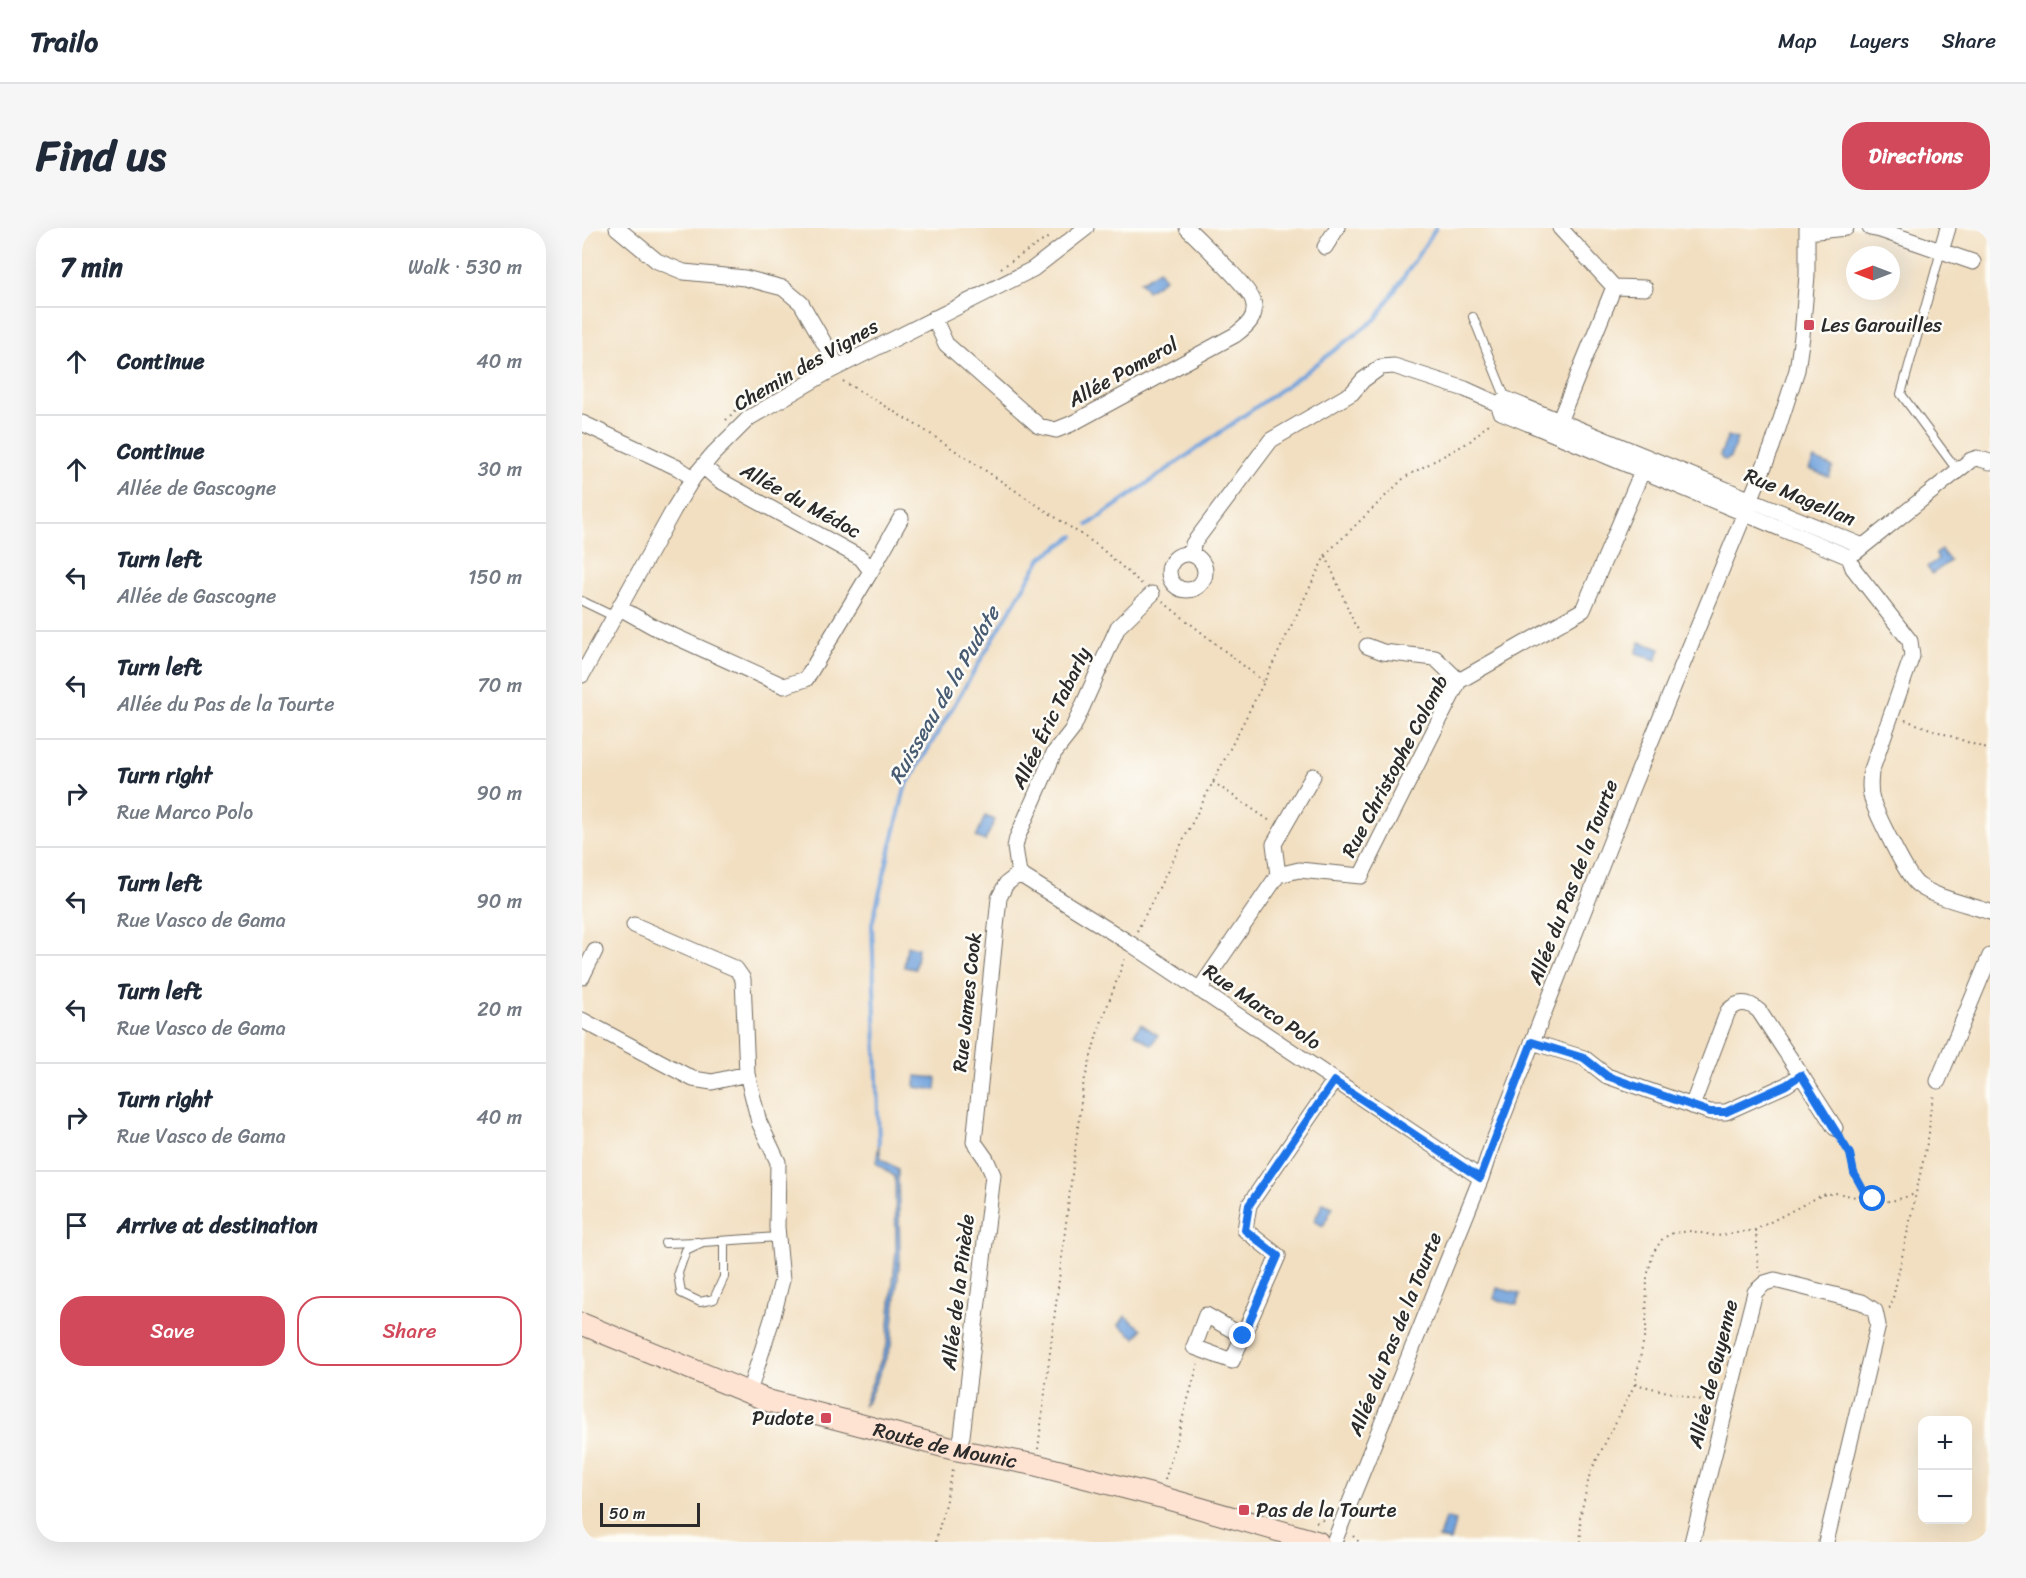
<!DOCTYPE html>
<meta charset="utf-8">
<style>
body{margin:0;font-family:Sriracha,sans-serif;background:#f6f6f7;color:#1f2937}
.controls{position:absolute;right:18px;bottom:18px;display:grid;overflow:hidden;border-radius:12px;box-shadow:0 6px 24px #0002}
.controls button{width:54px;height:54px;display:grid;place-items:center;padding:0;border:0;border-bottom:2px solid #e0e1e3;background:#fff;color:#1f2937;font:30px sans-serif}
.compass{position:absolute;left:1264px;top:18px;width:54px;height:54px;border-radius:50%;background:#fff;box-shadow:0 6px 24px #0002;rotate:270deg}
.scale{position:absolute;left:18px;bottom:15px;width:100px;box-sizing:border-box;padding-left:6px;border:3px solid #2b2b2b;border-top:0;font-size:16px;line-height:21px;white-space:nowrap;color:#2b2b2b;-webkit-text-stroke:4px #fdfcf7;paint-order:stroke}
.stop{position:absolute;width:18px;height:18px;margin:-14px;border:4px solid #1a73e8;border-radius:50%;background:#fff}
.stop.end{background:#1a73e8;border-color:#fff;box-shadow:0 2px 6px #0008}
.list{margin:0;padding:0;list-style:none}
h2{display:flex;justify-content:space-between;align-items:center;height:78px;margin:0;padding:0 24px;font-size:26px}
h2 small{font-size:20px;font-weight:400;color:#747a83}
.list li{display:grid;grid-template-columns:39px 1fr auto;gap:18px;align-items:center;box-sizing:border-box;height:108px;padding:0 24px;border-top:2px solid #e0e1e3}
.list b{display:block;font-size:22px;white-space:nowrap}
.list p{margin:0;font-size:20px;white-space:nowrap;color:#747a83}
.list em{font-size:20px;font-style:normal;color:#747a83}
.actions{display:flex;gap:12px;padding:18px 24px}
.actions a{flex:1;padding:14px 0;border:2px solid #d1495b;border-radius:24px;text-align:center;font-size:21px;color:#d1495b}
.actions .main{background:#d1495b;color:#fff}
.icon{flex:none;width:33px;height:33px;fill:none;stroke:currentColor;stroke-width:2;stroke-linecap:round;stroke-linejoin:round}
.map{position:relative;flex:none;width:1408px;height:1314px;overflow:hidden;border-radius:24px}
header{display:flex;align-items:center;gap:36px;box-sizing:border-box;height:84px;padding:0 30px;background:#fff;border-bottom:2px solid #e0e1e3}
header strong{font-size:28px}
nav{display:flex;gap:33px;margin-inline-start:auto;font-size:21px}
.intro{display:flex;align-items:center;justify-content:space-between;box-sizing:border-box;height:144px;padding:0 36px}
h1{margin:0;font-size:42px}
.button{padding:15px 27px;border-radius:24px;background:#d1495b;color:#fff;font-size:21px;font-weight:700}
main{display:flex;gap:36px;padding:0 36px}
aside{flex:1;background:#fff;border-radius:24px;box-shadow:0 6px 24px #0002}
.map>svg:first-child{display:block}
.water{fill:#72a3dc;stroke:#4e6784;stroke-width:1.5}
.lines{fill:none;stroke-linecap:round;stroke-linejoin:round}
.stream{stroke:#72a3dc;stroke-width:4}
.service-casing{stroke:#716a60;stroke-width:10}
.minor-casing{stroke:#716a60;stroke-width:17}
.secondary-casing{stroke:#716a60;stroke-width:23}
.path{stroke:#716a60;stroke-width:2;stroke-dasharray:1.5 4.5;stroke-linecap:butt}
.service{stroke:#fff;stroke-width:8}
.minor{stroke:#fff;stroke-width:15}
.secondary{stroke:#fee3d2;stroke-width:21}
.route{stroke:#1a73e8;stroke-width:8}
.poi-dot{fill:#d1495b;stroke:#fdfcf7;stroke-width:2}
.labels{text-anchor:middle;dominant-baseline:central;stroke-width:5;stroke-linejoin:round;paint-order:stroke}
.poi-label{font-size:20px;fill:#2b2b2b;stroke:#fdfcf7;text-anchor:start}
.street-label{font-size:20px;fill:#2b2b2b;stroke:#fdfcf7}
.water-label{font-size:21px;font-style:italic;fill:#475b72;stroke:#fdfcf7}
</style>
<header>
<strong>Trailo</strong>
<nav><a>Map</a><a>Layers</a><a>Share</a></nav>
</header>
<div class="intro"><h1>Find us</h1><a class="button">Directions</a></div>
<main>
<aside>
<h2>7 min<small>Walk · 530 m</small></h2>
<ul class="list">
<li><svg class="icon" aria-label="ahead" viewBox="0 0 24 24"><path d="M12 20V5M6 11l6-6 6 6"/></svg><div><b>Continue</b></div><em>40 m</em></li>
<li><svg class="icon" aria-label="ahead" viewBox="0 0 24 24"><path d="M12 20V5M6 11l6-6 6 6"/></svg><div><b>Continue</b><p>Allée de Gascogne</p></div><em>30 m</em></li>
<li><svg class="icon" aria-label="left" viewBox="0 0 24 24"><path d="M17 20v-9H6M10 6l-5 5 5 5"/></svg><div><b>Turn left</b><p>Allée de Gascogne</p></div><em>150 m</em></li>
<li><svg class="icon" aria-label="left" viewBox="0 0 24 24"><path d="M17 20v-9H6M10 6l-5 5 5 5"/></svg><div><b>Turn left</b><p>Allée du Pas de la Tourte</p></div><em>70 m</em></li>
<li><svg class="icon" aria-label="right" viewBox="0 0 24 24"><path d="M7 20v-9h11M14 6l5 5-5 5"/></svg><div><b>Turn right</b><p>Rue Marco Polo</p></div><em>90 m</em></li>
<li><svg class="icon" aria-label="left" viewBox="0 0 24 24"><path d="M17 20v-9H6M10 6l-5 5 5 5"/></svg><div><b>Turn left</b><p>Rue Vasco de Gama</p></div><em>90 m</em></li>
<li><svg class="icon" aria-label="left" viewBox="0 0 24 24"><path d="M17 20v-9H6M10 6l-5 5 5 5"/></svg><div><b>Turn left</b><p>Rue Vasco de Gama</p></div><em>20 m</em></li>
<li><svg class="icon" aria-label="right" viewBox="0 0 24 24"><path d="M7 20v-9h11M14 6l5 5-5 5"/></svg><div><b>Turn right</b><p>Rue Vasco de Gama</p></div><em>40 m</em></li>
<li><svg class="icon" aria-label="arrive" viewBox="0 0 24 24"><path d="M6 21V4h12l-3 4 3 4H6"/></svg><div><b>Arrive at destination</b></div></li>
</ul>
<div class="actions"><a class="main">Save</a><a>Share</a></div>
</aside>
<div class="map">
<svg width="1408" height="1314" viewBox="0 0 1408 1314">
<rect width="100%" height="100%" fill="#fdfcf7"/>
<filter id="ink" filterUnits="userSpaceOnUse"><feTurbulence type="fractalNoise" baseFrequency=".0167" numOctaves="2"/><feDisplacementMap in="SourceGraphic" scale="12" xChannelSelector="R" yChannelSelector="G"/><feConvolveMatrix kernelMatrix="1 2 1 2 8 2 1 2 1" color-interpolation-filters="sRGB"/></filter>
<filter id="wash" filterUnits="userSpaceOnUse"><feTurbulence type="fractalNoise" baseFrequency=".008" numOctaves="4" result="noise"/><feDisplacementMap in="SourceGraphic" scale="24" xChannelSelector="R" yChannelSelector="G"/><feGaussianBlur stdDeviation="1.35" result="paint"/><feColorMatrix in="noise" values="0 0 0 0 0 0 0 0 0 0 0 0 0 0 0 0 0 1.4 0 .05"/><feComposite in="paint" operator="in"/></filter>
<g filter="url(#wash)">
<rect width="100%" height="100%" fill="#f2dfc1"/>
<path class="water" d="M577,42L583,51L565,63L558,53L562,52Z
M1146,208L1155,211L1148,230L1143,232L1140,231L1138,227Z
M1232,231L1251,239L1247,249L1227,241Z
M1359,322L1368,333L1350,346L1345,339L1356,331L1354,326Z
M1058,414L1078,421L1074,432L1054,425Z
M403,588L413,592L403,613L394,609Z
M325,718L336,720L333,741L322,739Z
M559,796L576,807L570,817L552,805Z
M334,848L355,850L354,862L333,859Z
M297,916L299,931L316,941L318,1029L309,1118L286,1173L281,1178L305,1116L314,1023L313,949L294,935Z
M741,975L751,979L741,998L732,993Z
M915,1060L938,1066L935,1077L912,1071Z
M543,1088L560,1101L554,1110L537,1097Z
M863,1290L874,1293L868,1313L857,1310Z"/>
<g class="lines">
<path class="stream" d="M506,297L721,146L794,91L854,0
M297,916L290,696L323,560L459,330L492,308"/>
</g>
</g>
<g filter="url(#ink)">
<g class="lines">
<g class="service-casing">
<path id="service" d="M1359,23L1319,166L1375,242
M891,89L924,171
M0,373L33,389
M142,1013V1049L132,1071L118,1074L99,1065L96,1045L104,1022L121,1014L196,1009
M83,1015L116,1014"/>
</g>
<g class="minor-casing">
<path id="minor" d="M35,0L75,33L102,44L163,50L201,60L219,75L256,139
M1288,0L1298,2L1359,23L1366,0
M1225,4L1264,0
M743,19L755,0
M1359,23L1391,34
M1032,59L1063,60
M352,90L364,116L457,198L474,202L489,196L653,107C665,98 676,89 671,73C668,60 618,13 605,0
M0,195L96,240L111,250
M974,201L1032,59L978,0
M1274,324L1389,232L1395,230L1408,234
M587 344a18 18 0 1 1 36 0a18 18 0 1 1-36 0Z
M610,326L611,316L689,212L770,165L781,152L799,139L812,138L883,161L916,176
M1267,329L919,184L916,176L924,171L1281,318
M1267,329L1271,340L1328,413L1330,428L1289,544C1288,554 1287,562 1290,571C1294,585 1325,648 1335,656C1350,669 1389,677 1408,684
M289,343L319,290
M38,380L72,399L202,458L224,451L289,343L279,330L137,252L121,238
M785,418L801,424L853,430L877,453
M0,447L92,281L111,250L131,226L167,190L246,144L451,41L504,0
M437,646L549,716L899,950
M437,646L433,619L435,610L472,525L490,502L536,399L570,366
M696,647L692,616L731,548
M52,697L154,741L161,751L165,846L177,894L196,934L195,999L200,1052L191,1088L167,1164
M0,749L13,723
M617,762L696,647L717,642L779,648L877,453L1001,382L1064,234
M0,792L111,851L130,854L165,846
M950,814L1002,830L1025,848L1128,884H1144L1204,857L1219,847L1177,783C1166,773 1156,773 1146,783L1110,878
M1219,847L1253,900
M1356,853L1408,728
M661,1108L650,1133L612,1119L624,1087L661,1108L696,1028L663,1002L667,977L752,853
M375,1222L380,1208L411,947L404,931L392,914L417,670L424,656L437,646
M752,1314L899,950L910,917L1051,557L1190,219L1215,142L1220,108L1225,47V0
M1110,1314L1173,1064L1183,1055L1193,1052L1280,1074L1293,1083L1296,1097L1244,1314"/>
</g>
<g class="secondary-casing">
<g id="secondary">
<path id="s1" d="M0,1096L187,1173L375,1222L454,1237L579,1269L736,1314"/>
</g>
</g>
<path class="path" d="M419,40L467,9
M261,153L344,203L515,317L561,357
M144,192L157,179
M744,328L772,395L778,405
M581,374L682,454
M1323,492L1408,522
M631,554L688,593
M555,703L682,454L744,326L823,249L887,214L910,193
M1259,911C1262,916 1267,922 1268,928C1274,947 1280,977 1307,973C1316,972 1325,968 1334,966
M1173,1002C1177,1016 1173,1031 1178,1044
M1307,1080L1309,1079L1347,906L1348,883L1352,867
M1053,1156L1131,1175
M456,1221L501,858L515,806L543,730
M583,1252L616,1136
M734,1294L748,1289
M771,1308L777,1314
M354,1314L372,1238
M999,1314L998,1290L1008,1245L1053,1156L1064,1100L1065,1049L1071,1025L1081,1010L1091,1005L1109,1003L1135,1008L1173,1002L1240,967L1255,965L1274,969L1283,965"/>
<use href="#service" class="service"/>
<use href="#minor" class="minor"/>
<use href="#secondary" class="secondary"/>
</g>
</g>
<g class="lines" filter="url(#ink)">
<path class="route" d="M661,1108L696,1028L663,1002L667,977L752,853L898,950L950,814L1002,830L1025,848L1128,884H1144L1204,857L1219,847L1268,926L1272,945L1283,965L1291,971"/>
</g>
<g class="poi-dot">
<rect x="1221" y="91" width="12" height="12" rx="3"/>
<rect x="238" y="1184" width="12" height="12" rx="3"/>
<rect x="656" y="1276" width="12" height="12" rx="3"/>
</g>
<g class="labels">
<g class="poi-label">
<text x="1239" y="97">Les Garouilles</text>
<text x="232" y="1190" text-anchor="end">Pudote</text>
<text x="674" y="1282">Pas de la Tourte</text>
</g>
<g class="street-label">
<text transform="translate(224 137) rotate(-30)">Chemin des Vignes</text>
<text transform="translate(541 144) rotate(-29)">Allée Pomerol</text>
<text transform="translate(1218 269) rotate(23)">Rue Magellan</text>
<text transform="translate(219 273) rotate(29)">Allée du Médoc</text>
<text transform="translate(469 490) rotate(-64)">Allée Éric Tabarly</text>
<text transform="translate(813 538) rotate(-62)">Rue Christophe Colomb</text>
<text transform="translate(991 654) rotate(-69)">Allée du Pas de la Tourte</text>
<text transform="translate(385 774) rotate(-84)">Rue James Cook</text>
<text transform="translate(680 779) rotate(34)">Rue Marco Polo</text>
<text transform="translate(376 1064) rotate(-83)">Allée de la Pinède</text>
<text transform="translate(813 1106) rotate(-68)">Allée du Pas de la Tourte</text>
<text transform="translate(1131 1146) rotate(-76)">Allée de Guyenne</text>
<text stroke="none"><textPath href="#s1" startOffset="384">Route de Mounic</textPath></text>
</g>
<g class="water-label">
<text transform="translate(362 467) rotate(-60)">Ruisseau de la Pudote</text>
</g>
</g>
</svg>
<div class="controls">
<button>+</button>
<button>−</button>
</div>
<svg class="compass" viewBox="-18 -18 36 36"><path d="M0-13l5 13h-10z" fill="#e53935"/><path d="M0 13l5-13h-10z" fill="#747a83"/></svg>
<div class="scale">50 m</div>
<div class="stop" style="left:1291px;top:971px"></div>
<div class="stop end" style="left:661px;top:1108px"></div>
</div>
</main>
